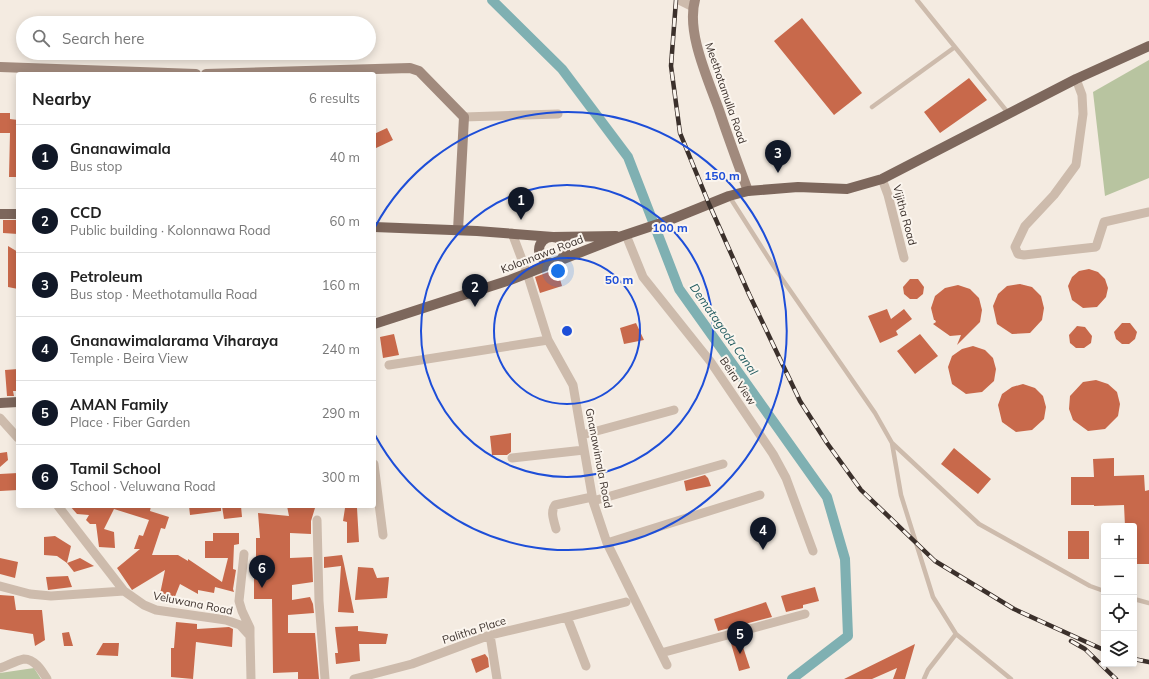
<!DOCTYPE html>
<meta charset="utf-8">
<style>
body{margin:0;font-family:Mulish,sans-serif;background:#f6f6f6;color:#222}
.controls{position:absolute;right:12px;bottom:12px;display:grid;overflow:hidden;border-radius:4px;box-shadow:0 2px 10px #0003}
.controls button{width:36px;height:36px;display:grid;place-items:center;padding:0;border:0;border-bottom:1px solid #e0e0e0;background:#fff;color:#222;font:20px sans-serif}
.you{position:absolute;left:558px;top:271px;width:14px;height:14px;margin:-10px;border:3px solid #fff;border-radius:50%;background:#1a73e8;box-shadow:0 0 0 6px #1a73e833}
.badge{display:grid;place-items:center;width:26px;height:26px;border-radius:50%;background:#111827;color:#fff;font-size:13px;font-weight:700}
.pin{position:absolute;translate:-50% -33px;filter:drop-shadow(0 1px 2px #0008)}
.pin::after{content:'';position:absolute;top:21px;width:14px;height:12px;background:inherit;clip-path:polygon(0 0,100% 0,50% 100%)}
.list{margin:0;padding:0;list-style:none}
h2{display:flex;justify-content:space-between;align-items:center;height:52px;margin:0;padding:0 16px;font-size:17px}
h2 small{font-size:13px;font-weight:400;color:#767676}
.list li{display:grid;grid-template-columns:26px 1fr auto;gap:12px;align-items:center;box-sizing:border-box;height:64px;padding:0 16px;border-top:1px solid #e0e0e0}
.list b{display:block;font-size:15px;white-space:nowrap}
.list p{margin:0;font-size:13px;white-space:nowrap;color:#767676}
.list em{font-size:13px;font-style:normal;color:#767676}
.icon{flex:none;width:22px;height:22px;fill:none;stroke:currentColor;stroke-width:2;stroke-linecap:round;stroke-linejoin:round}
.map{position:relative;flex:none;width:1149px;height:679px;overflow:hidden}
.search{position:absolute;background:#fff;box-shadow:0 2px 10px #0003;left:16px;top:16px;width:360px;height:44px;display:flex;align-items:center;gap:10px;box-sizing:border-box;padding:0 14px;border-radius:22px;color:#767676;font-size:15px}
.panel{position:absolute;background:#fff;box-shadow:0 2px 10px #0003;left:16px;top:72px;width:360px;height:436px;border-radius:4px}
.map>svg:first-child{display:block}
.green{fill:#b8c4a0}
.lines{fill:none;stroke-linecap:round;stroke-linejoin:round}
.canal{stroke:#7fb0b2;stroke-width:10}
.building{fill:#c8694b}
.lane{stroke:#cdbbac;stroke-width:4.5}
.street{stroke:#cdbbac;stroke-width:9}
.secondary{stroke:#a18a7d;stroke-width:10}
.primary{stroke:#7d675c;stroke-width:10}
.rail-casing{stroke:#3b302b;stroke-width:4.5}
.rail{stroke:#fbf5ee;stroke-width:3;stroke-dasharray:9;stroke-linecap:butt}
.ring{fill:none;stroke:#1d4ed8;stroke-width:2}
.labels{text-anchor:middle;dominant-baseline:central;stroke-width:4;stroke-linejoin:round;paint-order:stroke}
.street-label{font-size:11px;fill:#3b302b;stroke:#fbf5ee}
.water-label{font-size:12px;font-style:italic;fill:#1f5a5e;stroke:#fbf5ee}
.centre{fill:#1d4ed8;stroke:#fbf5ee;stroke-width:2}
.ring-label{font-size:12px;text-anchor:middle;font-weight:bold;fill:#1d4ed8;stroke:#fbf5ee;stroke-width:4;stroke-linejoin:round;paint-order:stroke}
</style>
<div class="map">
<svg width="1149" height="679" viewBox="0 0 1149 679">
<rect width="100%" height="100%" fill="#f4ebe1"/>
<path class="green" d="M1149,60V178L1105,196L1093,92Z
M34,668L41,679H0V673Z"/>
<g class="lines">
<path class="canal" d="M492,0L562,69L628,157L679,289L827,497L845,559L848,636L792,679"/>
</g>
<path class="building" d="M802,18L862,93L834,115L774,41Z
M969,78L987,100L940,133L924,112Z
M0,113H10V119L18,120V177H9L10,133H0Z
M387,128L393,140L374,149V134Z
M3,220H18V234L3,233Z
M8,246L18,252V289L8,287Z
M557,269L562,286L540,293L535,277Z
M1089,269L1098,272L1105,279L1108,288L1106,297L1097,307L1083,308L1072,300L1068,286L1072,277L1079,271Z
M910,279H918L924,287L923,294L917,299H910L904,294L903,287Z
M1020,284L1032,287L1041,296L1044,308L1042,320L1030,333L1012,334L997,324L993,306L998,294L1007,286Z
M958,285L970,289L979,298L982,310L980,322L957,345L961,335L950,336L933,324L936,322L935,320H934L931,308L935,296L945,288Z
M887,309L891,319L904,309L912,319L896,331L898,335L880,343L868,316Z
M636,323L644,340L624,344L620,328Z
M1122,323H1130L1137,332L1135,339L1129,344H1122L1116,339L1114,332Z
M1077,326L1085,327L1092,336L1091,343L1084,348H1076L1070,343L1069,335Z
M394,334L399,355L383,358L380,337Z
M920,334L938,356L915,374L897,351Z
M973,346L985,350L993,358L996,369L994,381L982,392L966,394L952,384L948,367L952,356L962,349Z
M18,369V391H13L14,396H7L5,370Z
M1096,380L1108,384L1117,392L1120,404L1118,416L1105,429L1088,431L1073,420L1069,409L1070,396L1083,382Z
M1023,384L1035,388L1043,396L1046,407L1044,419L1032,430L1016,432L1002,422L998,405L1002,394L1012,387Z
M511,433V452L507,455H492L490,436Z
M954,448L991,479L978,494L941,464Z
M7,452L8,460L0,467V453Z
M1114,458V476L1144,475L1145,491L1149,490V564H1134V526H1125L1124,505L1094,506V505H1071V477H1094L1093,459Z
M18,473V490L0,491V474Z
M705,475L708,478L711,486L686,491L684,481Z
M70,506H151L150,511L169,517L165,529L161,528L152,555H178L188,561V559L222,582L228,558H205V541H213V533H239V544L234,545L233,569L236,570L233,589L234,592L215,587L214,593L198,590V594L180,584L174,599L160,594L165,570L132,590L117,568L140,549H134L139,535L143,536L149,520L114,509L104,529L114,532L115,548L99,547L96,524H90L86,520L89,515L77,514Z
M189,506H221V511L190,515Z
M222,506H241L242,517L224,519Z
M287,506L315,508L311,521V534L290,533V558L312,557L313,582L292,585V600L310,597L313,604L314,613L288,615V633H315L319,679H298V672L273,673L272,599H254V572H256V538H260L258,513L289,516Z
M345,508H357L359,542L347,543V522L343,521Z
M1068,531H1089V559H1068Z
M55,536L71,546L67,563L57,556L44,555V537Z
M342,555L344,564L354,613L338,612L341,566L324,568V557Z
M0,558L18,562L15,578L0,574Z
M80,558L94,566L74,572L67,563Z
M358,567L373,568L377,578L389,577L387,598L355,600Z
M68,576L72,587L48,590L46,577Z
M815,587L819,601L803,605V608L786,612L781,596Z
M0,595L14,596L16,610H42L45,640L35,646L33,634L0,629Z
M766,602L772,617L718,631L714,619Z
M176,622L197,624V629L229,627L233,629L232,647L196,642L193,679L171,677V648H174Z
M358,626V631L388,634L386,644H359L360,661L336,664L335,653H338L335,627Z
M69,632L73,646H64L62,633Z
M740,638L750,668L739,671L730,640Z
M103,643H119L118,656L96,655Z
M915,644L905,679H893L897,668L872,679H844Z
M485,654L488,658L489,667L476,673L471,659Z"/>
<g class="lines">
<path class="lane" d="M917,0L1009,114
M872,107L955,47
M729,196L778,273L875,413L892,443L979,524L1090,586L1104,591
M892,443L901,495L933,597L956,634L1011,679
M1134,599L1149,603
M924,679L928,670L956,634"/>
<path class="street" d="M679,0L693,7
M1076,79L1082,95L1083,114L1076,165L1054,195L1025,226L1015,247L1018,254L1024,255L1096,247L1104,222L1149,212
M464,117L558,114
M882,179L888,195L904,258
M512,233L527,273L548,340L573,385L593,501L607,543L667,665
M626,235L643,277L710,361L773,454L786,478L813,551
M389,365L548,340
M0,418L18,438
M582,435L674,410
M512,458L584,450
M374,464L383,535
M593,501L723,464
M58,506L124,591L144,605L156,610L226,620L240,625L250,636L251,679
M317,520L319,601L325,679
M556,529C554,521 550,512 555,505L592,497
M607,543L760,495
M244,554L239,601L242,611L250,628V636
M0,586L30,594L51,596L124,591
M567,617L586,666
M490,635L497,679
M661,653L805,614
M0,668C6,666 18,660 24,659C35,659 42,671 47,679
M354,679L412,664L490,635L567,617L626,602"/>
<path class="secondary" d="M695,0C686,32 708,79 719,110C728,137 738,164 748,191
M0,67L196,74
M206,74L410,68L419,71L464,117L458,230"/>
<path class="primary" d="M0,214H18
M374,227L477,231L553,237L616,236
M539 250a13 13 0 1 1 26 0a13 13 0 1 1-26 0Z
M374,324L510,280L622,236L667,221L729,196L748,191L798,187L847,189L882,179L1076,79L1149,46
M0,403L18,402"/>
<g class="rail-casing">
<path id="rail" d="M676,0L671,66L680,133L709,204L749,294L800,401L827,443L861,490L935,561L1014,609L1104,650
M1071,641L1085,649L1116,679
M1134,659L1149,662"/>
</g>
<use href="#rail" class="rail"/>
</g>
<g class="ring">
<circle cx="567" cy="331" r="73"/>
<circle cx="567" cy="331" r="146"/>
<path d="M375 227A219 219 0 1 1 375 435"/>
</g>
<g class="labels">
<g class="street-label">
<text transform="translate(726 93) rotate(71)">Meethotamulla Road</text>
<text transform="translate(905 215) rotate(75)">Vijitha Road</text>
<text transform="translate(542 254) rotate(-21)">Kolonnawa Road</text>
<text transform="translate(738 381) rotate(56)">Beira View</text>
<text transform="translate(599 458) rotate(79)">Gnanawimala Road</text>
<text transform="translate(193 603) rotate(11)">Veluwana Road</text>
<text transform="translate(474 630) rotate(-18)">Palitha Place</text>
</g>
<g class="water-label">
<text transform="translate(724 329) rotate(55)">Dematagoda Canal</text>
</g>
</g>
<circle cx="567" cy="331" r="6" class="centre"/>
<g class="ring-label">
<text x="722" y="180">150 m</text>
<text x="670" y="232">100 m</text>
<text x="619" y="284">50 m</text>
</g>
</svg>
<div class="controls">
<button>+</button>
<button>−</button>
<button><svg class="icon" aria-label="locate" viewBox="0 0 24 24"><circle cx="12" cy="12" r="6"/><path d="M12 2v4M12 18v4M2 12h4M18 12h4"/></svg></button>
<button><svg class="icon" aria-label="layers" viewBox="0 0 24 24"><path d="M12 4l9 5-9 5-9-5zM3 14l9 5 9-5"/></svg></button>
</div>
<div class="you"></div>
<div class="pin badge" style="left:521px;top:220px">1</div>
<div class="pin badge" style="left:475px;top:307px">2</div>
<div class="pin badge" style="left:778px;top:173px">3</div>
<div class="pin badge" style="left:763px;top:550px">4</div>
<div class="pin badge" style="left:740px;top:654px">5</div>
<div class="pin badge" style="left:262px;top:588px">6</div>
<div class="search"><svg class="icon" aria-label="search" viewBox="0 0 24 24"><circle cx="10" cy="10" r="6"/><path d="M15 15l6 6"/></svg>Search here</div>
<section class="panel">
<h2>Nearby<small>6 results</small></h2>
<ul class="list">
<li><span class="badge">1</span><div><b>Gnanawimala</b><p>Bus stop</p></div><em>40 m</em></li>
<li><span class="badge">2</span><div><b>CCD</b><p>Public building · Kolonnawa Road</p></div><em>60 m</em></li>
<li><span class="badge">3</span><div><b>Petroleum</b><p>Bus stop · Meethotamulla Road</p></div><em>160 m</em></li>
<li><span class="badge">4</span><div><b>Gnanawimalarama Viharaya</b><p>Temple · Beira View</p></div><em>240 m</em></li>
<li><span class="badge">5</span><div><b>AMAN Family</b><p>Place · Fiber Garden</p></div><em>290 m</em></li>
<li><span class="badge">6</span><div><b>Tamil School</b><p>School · Veluwana Road</p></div><em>300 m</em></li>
</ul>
</section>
</div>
